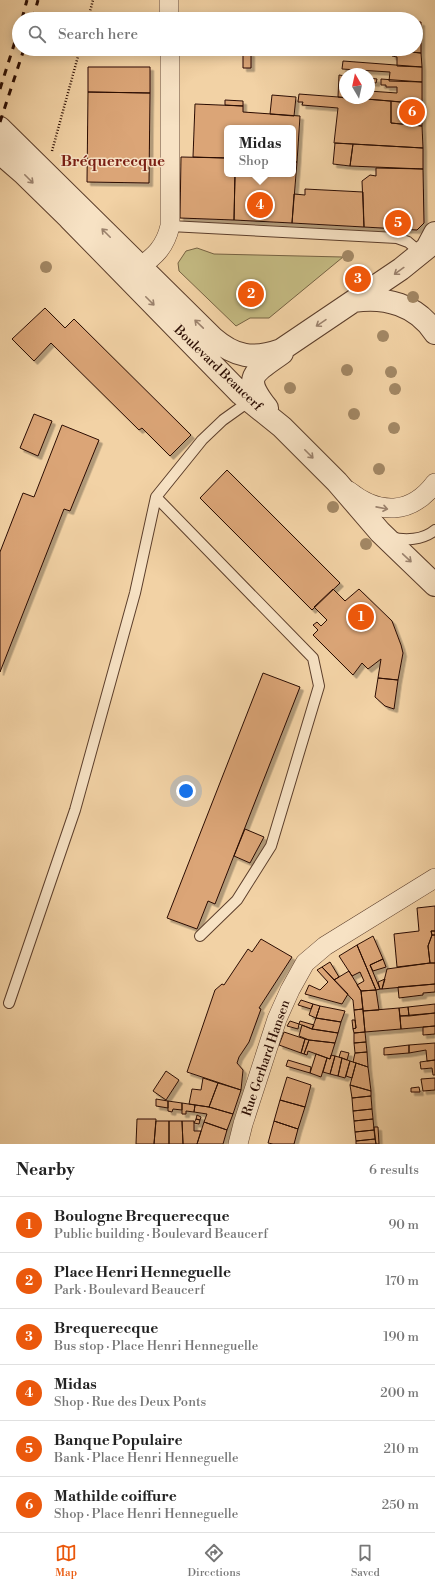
<!DOCTYPE html>
<meta charset="utf-8">
<style>
body{margin:0;font-family:"Libre Bodoni",serif;background:#f2f2f2;color:#222}
.compass{position:absolute;left:339px;top:68px;width:36px;height:36px;border-radius:50%;background:#fff;box-shadow:0 2px 10px #0003;rotate:351deg}
.you{position:absolute;left:186px;top:791px;width:14px;height:14px;margin:-10px;border:3px solid #fff;border-radius:50%;background:#1a73e8;box-shadow:0 0 0 6px #1a73e833}
.badge{display:grid;place-items:center;width:26px;height:26px;border-radius:50%;background:#ea580c;color:#fff;font-size:13px;font-weight:700}
.pin{position:absolute;translate:-50% -50%;border:2px solid #fff;box-shadow:0 1px 4px #0006}
.popup{position:absolute;left:224px;top:125px;width:72px;height:52px;box-sizing:border-box;display:grid;place-content:center;border-radius:6px;background:#fff;filter:drop-shadow(0 1px 3px #0005);font-size:13px;white-space:nowrap;color:#767676}
.popup b{font-size:15px;color:#222}
.popup::after{content:'';position:absolute;left:50%;top:100%;margin-left:-8px;border:8px solid transparent;border-top-color:#fff}
.list{margin:0;padding:0;list-style:none}
h2{display:flex;justify-content:space-between;align-items:center;height:52px;margin:0;padding:0 16px;font-size:17px}
h2 small{font-size:13px;font-weight:400;color:#767676}
.list li{display:grid;grid-template-columns:26px 1fr auto;gap:12px;align-items:center;box-sizing:border-box;height:56px;padding:0 16px;border-top:1px solid #e0e0e0}
.list b{display:block;font-size:15px;white-space:nowrap}
.list p{margin:0;font-size:13px;white-space:nowrap;color:#767676}
.list em{font-size:13px;font-style:normal;color:#767676}
.icon{flex:none;width:22px;height:22px;fill:none;stroke:currentColor;stroke-width:2;stroke-linecap:round;stroke-linejoin:round}
.map{position:relative;flex:none;width:435px;height:1144px;overflow:hidden}
.search{position:absolute;background:#fff;box-shadow:0 2px 10px #0003;left:12px;right:12px;top:12px;height:44px;display:flex;align-items:center;gap:10px;box-sizing:border-box;padding:0 14px;border-radius:22px;color:#767676;font-size:15px}
.sheet{height:388px;background:#fff}
nav{display:flex;justify-content:space-around;align-items:center;box-sizing:border-box;height:56px;border-top:1px solid #e0e0e0;background:#fff;font-size:11px;color:#767676}
nav a{display:grid;justify-items:center;gap:2px}
nav .on{color:#ea580c}
.map>svg:first-child{display:block}
.green{fill:#c3b981;stroke:#766242}
.building{fill:#dba577;stroke:#2a0c02;filter:url(#shadow)}
.lines{fill:none;stroke-linecap:round;stroke-linejoin:round}
.service-casing{stroke:#5c3e2b;stroke-width:12}
.minor-casing{stroke:#5c3e2b;stroke-width:20}
.tertiary-casing{stroke:#5c3e2b;stroke-width:24}
.path{stroke:#2a0c02;stroke-width:2.5;stroke-dasharray:1 2;stroke-linecap:butt}
.service{stroke:#f7e2c4;stroke-width:10}
.minor{stroke:#f7e2c4;stroke-width:19}
.tertiary{stroke:#f7e2c4;stroke-width:22}
.rail{stroke:#2a0c02;stroke-width:3;stroke-dasharray:7 7;stroke-linecap:butt}
.tree{fill:#a28764}
.oneway{stroke:#9b826d}
.labels{text-anchor:middle;dominant-baseline:central;stroke-width:3;stroke-linejoin:round;paint-order:stroke}
.street-label{font-size:13px;fill:#2a0c02;stroke:#f7e2c4}
.quarter-label{font-size:15px;font-weight:bold;fill:#7a1f14;stroke:#f7e2c4}
</style>
<div class="map">
<svg width="435" height="1144" viewBox="0 0 435 1144">
<defs>
<filter id="shadow"><feDropShadow dx="3.5" dy="3.5" stdDeviation="0" flood-color="#0004"/></filter>
</defs>
<rect width="100%" height="100%" fill="#f2d2a5"/>
<filter id="stains"><feTurbulence type="fractalNoise" baseFrequency=".005" numOctaves="4"/><feColorMatrix values="0 0 0 0 .2 0 0 0 0 .09 0 0 0 0 .02 0 0 0 .5 -.17"/></filter>
<radialGradient id="worn" r=".72"><stop offset=".6" stop-color="#630" stop-opacity="0"/><stop offset="1" stop-color="#630" stop-opacity=".3"/></radialGradient>
<path class="green" d="M197,248L214,254L343,257L269,318H250L236,326L179,271L178,263L186,251Z"/>
<path class="building" d="M340,17L366,19H339Z
M416,22H421V38L416,37Z
M416,37L421,38V53L378,49H416Z
M392,50L421,53L422,67L397,66V57L392,56Z
M243,52L251,53V68H243Z
M343,61L422,67V82L389,81L390,72L342,69Z
M88,67H150V93L88,92Z
M339,75L345,76V98L338,97Z
M369,78L377,79L376,83L369,82Z
M381,79L422,82V104L367,99L369,98V91L397,93V87H386V85H381Z
M88,92L150,93L149,183L87,182Z
M299,94L391,101V123L422,126L423,148L334,143L338,108L302,105L303,102H298Z
M272,95L296,97L294,116L270,114Z
M225,100L243,101V106L225,105Z
M391,101L422,104V126L391,123Z
M195,104L243,106V112L300,116L297,162H293V128H227V158L193,157Z
M335,143L353,144L350,166L333,164Z
M353,144L423,148V169L350,166Z
M181,157L227,158V174H235L234,220L180,218Z
M293,162H297L292,223L234,220L235,174H293Z
M376,168L423,169L424,223L417,230L364,227L362,181L370,175L376,176Z
M305,189L363,192L364,227L292,223L294,194L305,195Z
M45,308L65,328L74,319L191,435L170,456L142,428L139,430L51,343L34,361L12,339Z
M34,414L52,421L38,456L20,448Z
M62,425L99,440L70,511L64,509L0,672V552L23,493L34,497Z
M227,470L340,583L312,610L200,498Z
M333,589L345,601L359,589L392,621L401,645L403,653L398,680L378,678L381,659L368,669L362,663L353,675L313,635L318,630L313,625L317,622L321,626L327,620L314,607Z
M263,673L300,687L215,904L208,901L197,929L167,918Z
M378,678L398,680L394,709L385,706L375,697Z
M245,829L264,837L250,863L234,856Z
M435,906V931H431L432,935L428,946L430,963L397,967L394,934L419,931L417,908Z
M431,931H435V935H432Z
M432,935H435V963H430L428,946Z
M373,936L383,959L370,965L380,989L376,990L357,945Z
M261,939L292,957L259,1008L261,1009L249,1042L239,1057L237,1063L243,1070L241,1090L187,1072L215,990L222,984L224,985L248,949L252,952Z
M357,945L376,990L361,991L357,985L364,981L360,972L352,976L339,956Z
M383,959L386,967L373,971L370,965Z
M330,962L339,977L334,980L322,967Z
M430,963H435V984L382,989L387,969Z
M322,967L348,994L342,1004L305,994L309,985L320,990L328,982L317,970Z
M349,971L361,991L363,1009L354,1010L353,1000L334,980Z
M385,979L382,989H380L378,982Z
M435,984V992L423,993V995L399,998L398,987Z
M376,990L379,1010L363,1011L361,991Z
M301,1000L313,1004L311,1009L298,1005Z
M313,1004L320,1006L316,1018L309,1015Z
M435,1004V1013L409,1016L408,1007Z
M320,1006L345,1011L341,1022L316,1018Z
M408,1007L409,1016H400L399,1008Z
M399,1008L401,1029L365,1032L363,1011Z
M363,1009L365,1032L354,1033L353,1029L356,1028L354,1010Z
M435,1013V1026L401,1029L400,1016Z
M316,1018L341,1022L338,1033L312,1029Z
M352,1020H355L356,1028L353,1029Z
M290,1021L299,1024L298,1029L287,1026Z
M300,1021L314,1025L312,1029L299,1024Z
M302,1025L312,1029L338,1033L335,1043L309,1040L299,1036Z
M435,1026V1034L423,1035V1027Z
M284,1032L305,1039L301,1053L279,1045Z
M365,1032L366,1042L354,1043V1033Z
M305,1039L309,1040L304,1054L301,1053Z
M309,1040L335,1043L330,1059L308,1051L307,1055L304,1054Z
M366,1042L367,1052L355,1053L354,1043Z
M435,1043V1060L427,1061L426,1050L409,1053V1045Z
M409,1045V1053L384,1055V1048Z
M341,1051L349,1053L347,1060L339,1057Z
M367,1052L368,1067L353,1062L355,1053Z
M316,1054L327,1058L321,1077L310,1073Z
M331,1055L335,1056L330,1074L323,1072L327,1058L330,1059Z
M335,1056L342,1058L338,1076L330,1074Z
M342,1058L350,1061L345,1078L338,1076Z
M288,1060L311,1067L310,1073L286,1066Z
M435,1060V1075H433L432,1068L421,1069L420,1062Z
M350,1061L356,1063L352,1078L346,1076Z
M356,1063L368,1067L371,1091L350,1085Z
M166,1071L179,1080L166,1100L153,1091Z
M287,1077L311,1085L305,1107L280,1100Z
M203,1078L218,1083L209,1107L189,1104L192,1089L201,1090Z
M435,1078V1090L423,1091L421,1079Z
M218,1083L241,1090L233,1114L209,1107Z
M350,1085L371,1091V1096L352,1098Z
M419,1087L420,1092H411V1088Z
M371,1096L372,1109L353,1111L352,1098Z
M156,1099L168,1101V1108L156,1106Z
M280,1100L305,1107L298,1129L274,1121Z
M168,1101L182,1103V1110L173,1109L172,1112L168,1111Z
M182,1103L195,1105L194,1112L186,1111V1114H182Z
M195,1105L209,1107L233,1114L227,1130L204,1122L207,1114L194,1112Z
M372,1109L373,1119L354,1121L353,1111Z
M197,1115L201,1117L200,1120L196,1119Z
M137,1119H156L154,1144H136Z
M196,1119L200,1120L199,1124L194,1123Z
M373,1119L374,1130L355,1132L354,1121Z
M156,1121H169V1144H154Z
M169,1121H182L183,1144H169Z
M182,1121H194V1131H201L197,1144H183Z
M274,1121L298,1129L294,1144H273L268,1143Z
M204,1122L227,1130L223,1144H197Z
M374,1127H378L379,1144H376Z
M374,1130L375,1139L356,1141L355,1132Z
M375,1139L376,1144H356V1141Z"/>
<g class="lines">
<g class="service-casing">
<path id="service" d="M170,226L397,238L408,242L421,253
M156,497L313,658L319,686L271,846L237,900L200,936
M391,537C405,541 423,540 435,530
M9,1003L75,810L135,593L156,497L202,440L223,420L251,400"/>
</g>
<g class="minor-casing">
<path id="minor" d="M169,0V19
M130,275C150,259 164,252 170,226V49
M349,491C379,515 411,515 435,483
M238,1144L243,1124L277,1019L290,990L305,963L325,946L435,878"/>
</g>
<g class="tertiary-casing">
<path id="tertiary" d="M0,128L213,338C235,357 253,360 281,350L401,269L427,248L435,233
M0,153L23,173L69,218L241,394L282,427L337,482L380,532L435,585
M354,301C385,296 417,305 435,333
M267,408C242,376 253,374 282,353"/>
</g>
<path class="path" d="M88,19L93,0
M52,151L80,49"/>
<use href="#service" class="service"/>
<use href="#minor" class="minor"/>
<use href="#tertiary" class="tertiary"/>
<path class="rail" d="M22,19L27,0
M33,19L38,0
M0,89L19,29
M0,122L24,49"/>
</g>
<g class="tree">
<circle cx="348" cy="256" r="6"/>
<circle cx="46" cy="267" r="6"/>
<circle cx="413" cy="297" r="6"/>
<circle cx="383" cy="336" r="6"/>
<circle cx="347" cy="370" r="6"/>
<circle cx="391" cy="372" r="6"/>
<circle cx="290" cy="388" r="6"/>
<circle cx="395" cy="389" r="6"/>
<circle cx="354" cy="414" r="6"/>
<circle cx="394" cy="428" r="6"/>
<circle cx="379" cy="469" r="6"/>
<circle cx="333" cy="507" r="6"/>
<circle cx="366" cy="544" r="6"/>
</g>
<defs><path id="oneway-shaft" d="M-6 0H5M1.5-3L5.5 0L1.5 3" fill="none" stroke-width="1.6" stroke-linecap="round" stroke-linejoin="round"/></defs>
<g class="oneway">
<use href="#oneway-shaft" transform="translate(29 179) rotate(45)"/>
<use href="#oneway-shaft" transform="translate(106 233) rotate(-135)"/>
<use href="#oneway-shaft" transform="translate(399 271) rotate(144)"/>
<use href="#oneway-shaft" transform="translate(150 301) rotate(45)"/>
<use href="#oneway-shaft" transform="translate(321 323) rotate(146)"/>
<use href="#oneway-shaft" transform="translate(199 324) rotate(-136)"/>
<use href="#oneway-shaft" transform="translate(309 454) rotate(45)"/>
<use href="#oneway-shaft" transform="translate(382 508) rotate(11)"/>
<use href="#oneway-shaft" transform="translate(407 558) rotate(43)"/>
</g>
<g class="labels">
<g class="street-label">
<text transform="translate(218 368) rotate(44)">Boulevard Beaucerf</text>
<text transform="translate(266 1058) rotate(-71)">Rue Gerhard Hansen</text>
</g>
<g class="quarter-label">
<text x="113" y="161">Bréquerecque</text>
</g>
</g>
<rect width="100%" height="100%" filter="url(#stains)"/>
<rect width="100%" height="100%" fill="url(#worn)"/>
</svg>
<svg class="compass" viewBox="-18 -18 36 36"><path d="M0-13l5 13h-10z" fill="#e53935"/><path d="M0 13l5-13h-10z" fill="#767676"/></svg>
<div class="you"></div>
<div class="pin badge" style="left:361px;top:617px">1</div>
<div class="pin badge" style="left:251px;top:294px">2</div>
<div class="pin badge" style="left:358px;top:279px">3</div>
<div class="pin badge" style="left:260px;top:205px">4</div>
<div class="popup"><b>Midas</b>Shop</div>
<div class="pin badge" style="left:398px;top:223px">5</div>
<div class="pin badge" style="left:412px;top:112px">6</div>
<div class="search"><svg class="icon" aria-label="search" viewBox="0 0 24 24"><circle cx="10" cy="10" r="6"/><path d="M15 15l6 6"/></svg>Search here</div>
</div>
<section class="sheet">
<h2>Nearby<small>6 results</small></h2>
<ul class="list">
<li><span class="badge">1</span><div><b>Boulogne Brequerecque</b><p>Public building · Boulevard Beaucerf</p></div><em>90 m</em></li>
<li><span class="badge">2</span><div><b>Place Henri Henneguelle</b><p>Park · Boulevard Beaucerf</p></div><em>170 m</em></li>
<li><span class="badge">3</span><div><b>Brequerecque</b><p>Bus stop · Place Henri Henneguelle</p></div><em>190 m</em></li>
<li><span class="badge">4</span><div><b>Midas</b><p>Shop · Rue des Deux Ponts</p></div><em>200 m</em></li>
<li><span class="badge">5</span><div><b>Banque Populaire</b><p>Bank · Place Henri Henneguelle</p></div><em>210 m</em></li>
<li><span class="badge">6</span><div><b>Mathilde coiffure</b><p>Shop · Place Henri Henneguelle</p></div><em>250 m</em></li>
</ul>
</section>
<nav>
<a class="on"><svg class="icon" aria-label="map" viewBox="0 0 24 24"><path d="M3 6l6-2 6 2 6-2v14l-6 2-6-2-6 2zM9 4v14M15 6v14"/></svg>Map</a>
<a><svg class="icon" aria-label="directions" viewBox="0 0 24 24"><path d="M12 3l9 9-9 9-9-9zM9 14v-3h6M13 9l2 2-2 2"/></svg>Directions</a>
<a><svg class="icon" aria-label="saved" viewBox="0 0 24 24"><path d="M7 4h10v16l-5-4-5 4z"/></svg>Saved</a>
</nav>
